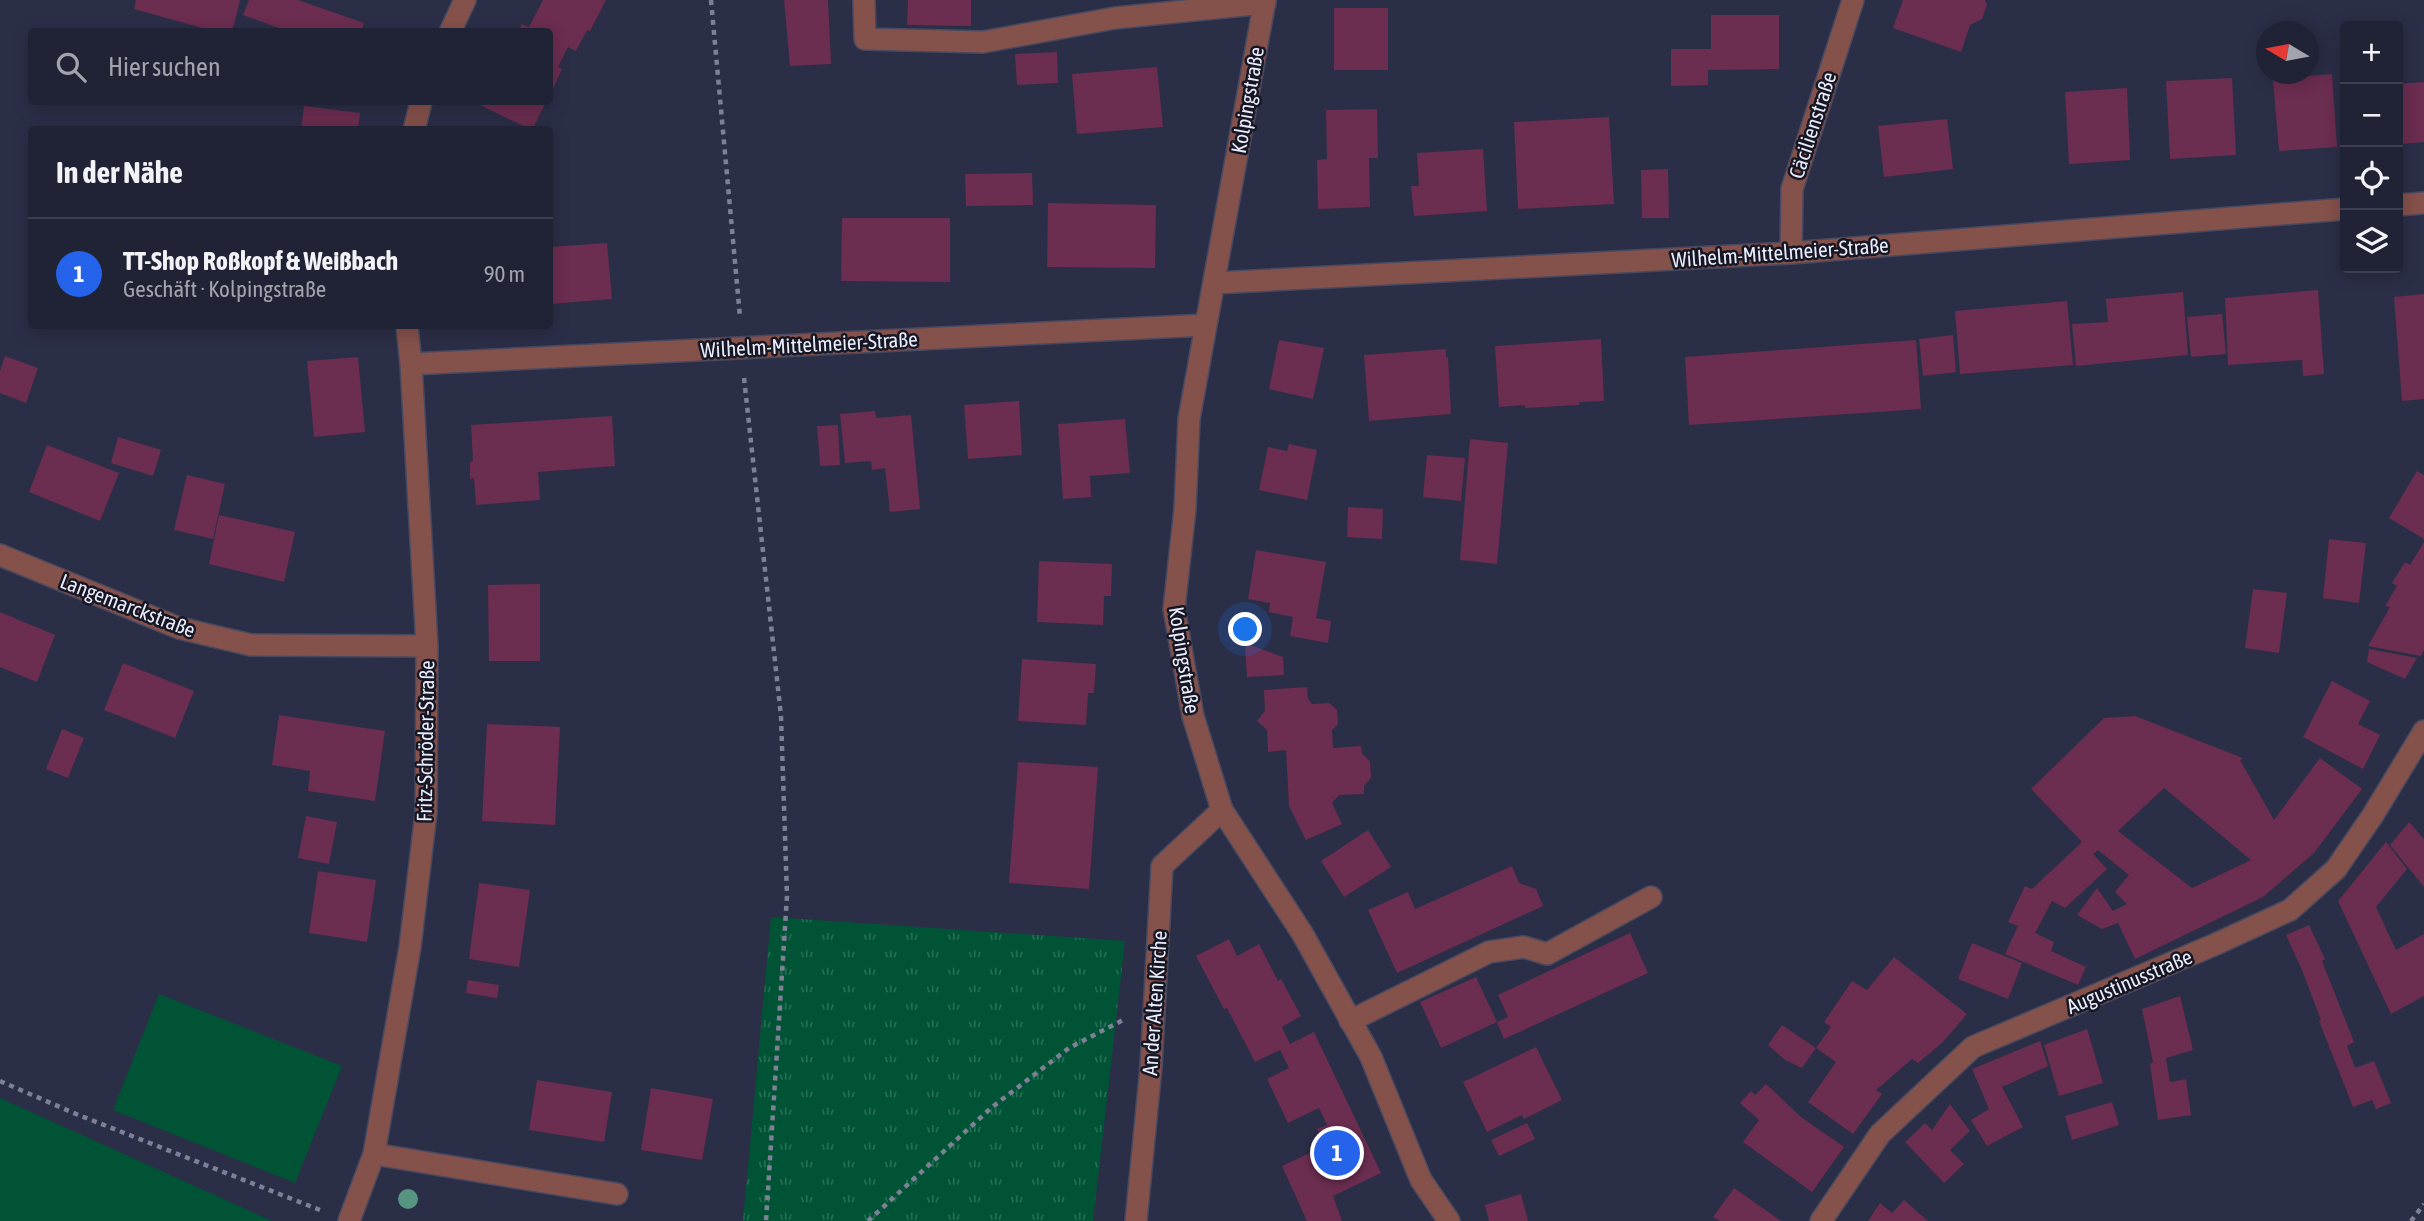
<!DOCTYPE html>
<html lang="de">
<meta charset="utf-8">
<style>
body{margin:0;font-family:"Asap Condensed",sans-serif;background:#2d2f41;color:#f1f3f6}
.controls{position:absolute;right:21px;top:21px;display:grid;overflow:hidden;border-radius:7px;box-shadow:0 4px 18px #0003}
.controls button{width:63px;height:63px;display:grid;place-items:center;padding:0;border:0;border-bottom:2px solid #3d3f50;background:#202235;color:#f1f3f6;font:35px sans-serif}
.compass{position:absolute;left:2256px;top:21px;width:63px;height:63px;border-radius:50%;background:#202235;box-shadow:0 4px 18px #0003;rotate:280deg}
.you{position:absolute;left:1246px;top:630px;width:24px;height:24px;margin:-18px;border:5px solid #fff;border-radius:50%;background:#1a73e8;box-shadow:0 0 0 10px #1a73e833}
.badge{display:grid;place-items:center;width:46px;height:46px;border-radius:50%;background:#2563eb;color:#fff;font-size:23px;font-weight:700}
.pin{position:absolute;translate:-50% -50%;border:4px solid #fff;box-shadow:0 2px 7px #0006}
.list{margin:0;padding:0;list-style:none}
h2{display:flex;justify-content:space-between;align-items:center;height:91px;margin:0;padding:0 28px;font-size:30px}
h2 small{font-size:23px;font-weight:400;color:#a2a4ad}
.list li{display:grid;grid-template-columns:46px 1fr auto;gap:21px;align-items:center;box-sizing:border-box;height:112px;padding:0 28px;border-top:2px solid #3d3f50}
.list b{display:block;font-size:26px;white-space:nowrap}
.list p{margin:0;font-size:23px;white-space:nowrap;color:#a2a4ad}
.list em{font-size:23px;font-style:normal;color:#a2a4ad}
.icon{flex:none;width:38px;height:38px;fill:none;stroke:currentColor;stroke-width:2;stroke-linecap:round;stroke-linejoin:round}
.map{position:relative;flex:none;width:2424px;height:1221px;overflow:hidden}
.search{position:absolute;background:#202235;box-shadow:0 4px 18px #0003;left:28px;top:28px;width:525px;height:77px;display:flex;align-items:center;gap:18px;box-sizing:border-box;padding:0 24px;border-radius:7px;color:#a2a4ad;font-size:26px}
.panel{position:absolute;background:#202235;box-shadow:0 4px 18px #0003;left:28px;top:126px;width:525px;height:203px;border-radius:7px}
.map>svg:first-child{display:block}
.grass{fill:url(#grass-tufts)}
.pitch{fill:#005435}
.building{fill:#6b2d50;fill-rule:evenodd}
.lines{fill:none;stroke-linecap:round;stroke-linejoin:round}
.service-casing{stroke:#464960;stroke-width:24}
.minor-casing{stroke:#464960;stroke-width:24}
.path{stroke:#7e8196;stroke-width:4.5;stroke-dasharray:5 5;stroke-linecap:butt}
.service{stroke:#85514b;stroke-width:21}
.minor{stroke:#85514b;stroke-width:21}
.tree{fill:#579482}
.labels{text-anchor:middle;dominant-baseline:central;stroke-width:5;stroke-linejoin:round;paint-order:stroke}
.street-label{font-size:21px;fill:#e9ecfd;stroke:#161723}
</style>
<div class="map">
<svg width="2424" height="1221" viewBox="0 0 2424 1221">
<defs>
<pattern id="grass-tufts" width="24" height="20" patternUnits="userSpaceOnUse" patternTransform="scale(1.75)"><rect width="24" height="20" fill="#005435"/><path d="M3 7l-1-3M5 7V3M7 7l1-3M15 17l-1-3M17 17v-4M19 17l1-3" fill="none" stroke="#256d53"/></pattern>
</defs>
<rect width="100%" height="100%" fill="#2b2e47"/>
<path class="grass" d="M771,917L1125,941L1093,1221H743Z"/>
<path class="pitch" d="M159,994L342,1066L295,1183L113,1110Z
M0,1098L272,1221H0Z"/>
<path class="building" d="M136,0H240L232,32H217L134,9Z
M249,0H298L364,23L361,32H290L243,15Z
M543,0H606L590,31L587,30L576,51L568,47L558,67L562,69L550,95V32H518L522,24L529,27Z
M784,0H828L831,64L790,66Z
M908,0H971V26L907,25Z
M1903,0H1985L1987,5L1982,19L1970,25L1961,52L1893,28Z
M1334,8H1388V70H1334Z
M1711,15H1779V69L1708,70V85L1671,86V49H1711Z
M1057,52L1058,83L1017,85L1015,54Z
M1157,67L1163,127L1077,134L1072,74Z
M2332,74L2337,147L2279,151L2273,79Z
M2232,78L2236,155L2170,159L2166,81Z
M2424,82V142L2401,144L2398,84Z
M2127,88L2130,160L2069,164L2065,92Z
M482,102H546L532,130L480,105Z
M304,106L360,113L358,130H301Z
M1377,109L1378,158H1369L1370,207L1318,209L1317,160L1327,159L1326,110Z
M1609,117L1614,204L1518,209L1514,122Z
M1947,119L1953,169L1884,177L1878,126Z
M1483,149L1487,211L1414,216L1411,186H1419L1417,153Z
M1668,169L1669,218H1642L1641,170Z
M1032,173L1033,205L966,206L965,174Z
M1048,203L1156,205L1155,268L1047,267Z
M842,218H950V282L841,281Z
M607,243L612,299L550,304V247Z
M2318,290L2324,374L2303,376L2302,360L2228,365L2225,298Z
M2183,292L2188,355L2076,366L2072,324L2108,322L2106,299Z
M2424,294V399L2402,401L2394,297Z
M2067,301L2073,365L1960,374L1955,311Z
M2222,314L2226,354L2191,357L2187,317Z
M1953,335L1956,372L1923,376L1919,339Z
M1601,339L1604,401L1580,402L1579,405L1525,408L1524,405L1499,407L1495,346Z
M1279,340L1324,348L1313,399L1269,389Z
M1916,340L1921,409L1689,425L1685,357Z
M1446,349V357H1448L1451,414L1369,421L1364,355Z
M5,356L38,368L26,403L0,393V371Z
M358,357L365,432L314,437L307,361Z
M1019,401L1022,455L968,459L964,405Z
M875,411L876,418L911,415L920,509L890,512L885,468L872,470L871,461L845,463L840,414Z
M612,416L615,466L538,472L540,500L476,505L474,478L470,479V462L473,461L471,425Z
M1125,419L1130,473L1090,476L1091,497L1063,499L1058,424Z
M838,425L840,465L820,466L817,426Z
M118,437L161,450L153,476L111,463Z
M1470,439L1508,443L1497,564L1460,560Z
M1289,444L1317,450L1307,500L1259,490L1268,447L1287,451Z
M47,445L119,473L100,521L29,492Z
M1427,455L1465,458L1461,501L1423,497Z
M2417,471L2424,475V539L2389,518Z
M187,475L225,484L213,539L174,530Z
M1348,507L1383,509L1382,539L1347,537Z
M219,515L295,532L284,582L209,564Z
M2329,539L2366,543L2359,603L2323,598Z
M2424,542V650L2421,656L2368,646L2390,607L2385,606L2397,586L2392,583L2405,562L2410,565Z
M1256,550L1326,562L1316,618L1331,621L1328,643L1290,636L1293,617L1269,612L1270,603L1248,599Z
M1039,561L1112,564L1111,596H1104L1103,625L1037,622Z
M540,584V661H489L488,585Z
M2253,589L2287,593L2279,653L2245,648Z
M0,612L55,635L37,682L0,667Z
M1245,643L1283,657L1284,675L1247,677Z
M2369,649L2417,658L2405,679L2367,662Z
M1022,659L1096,664L1094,693H1088L1086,725L1018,721Z
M123,663L194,691L175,738L104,710Z
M2332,681L2370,701L2358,724L2380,735L2363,769L2303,737Z
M1307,687L1308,699L1312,704L1329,703L1337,710L1338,724L1332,730L1333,748L1361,746L1362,754L1370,761L1371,778L1364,786V794L1339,795L1332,803L1342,824L1306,840L1289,806L1286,750L1268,752L1267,730L1257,721L1265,711L1264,690Z
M279,715L385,731L375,801L308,791L310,771L272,765Z
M2135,716L2243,758L2240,760L2274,820L2320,758L2362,789L2314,853L2263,897L2135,959L2118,923L2102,929L2077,915L2097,888L2113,911L2127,904L2115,892L2129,875L2098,850L2093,854L2107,869L2065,908L2052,901L2035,933L2054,942L2051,951L2086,967L2078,985L2005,954L2018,926L2008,922L2025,886L2032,889L2082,842L2031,789L2104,718ZM2164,788L2251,860L2192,888L2118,831Z
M487,724L560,727L555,825L482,821Z
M62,729L84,738L68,778L46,769Z
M1018,762L1098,767L1089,889L1009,883Z
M306,816L337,822L329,864L298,858Z
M2409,822L2424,839V887L2390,845Z
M1368,830L1391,867L1344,897L1321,861Z
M2386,842L2407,869L2376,907L2396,950L2424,934V996L2391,1014L2338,901Z
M1512,866L1519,883L1536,889L1543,906L1397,973L1368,910L1408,892L1415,909Z
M318,871L376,880L367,942L309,933Z
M479,883L530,890L519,967L469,959Z
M2309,925L2325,959L2322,961L2354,1042L2347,1046L2355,1068L2374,1061L2391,1103L2376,1109L2372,1100L2353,1107L2319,1021L2321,1020L2302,970L2286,935Z
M1630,933L1648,973L1504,1039L1497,1022L1508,1017L1498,995Z
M1229,939L1237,956L1259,944L1278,981L1281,979L1301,1016L1282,1027L1290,1044L1314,1032L1381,1173L1333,1196L1342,1221H1307L1282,1166L1325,1146L1317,1129L1327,1125L1319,1108L1288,1123L1267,1079L1289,1068L1280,1050L1255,1062L1227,1008L1224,1009L1196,956Z
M1972,943L2022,963L2008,999L1958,979Z
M1894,957L1967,1014L1943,1042L1918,1063L1912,1059L1876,1090L1882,1094L1853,1134L1808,1102L1836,1062L1816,1048L1802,1068L1785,1060L1768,1045L1782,1025L1816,1048L1831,1027L1824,1022L1852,981L1867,990Z
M1476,977L1497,1022L1441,1048L1420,1002Z
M468,980L499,985L497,998L466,993Z
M2180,996L2193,1050L2166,1058L2170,1082L2186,1079L2191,1115L2158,1120L2150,1064L2153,1062L2142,1009Z
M2087,1029L2103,1083L2059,1096L2044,1045Z
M2040,1041L2048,1066L2002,1087L2023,1127L1987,1146L1971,1120L1989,1109L1972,1069Z
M1536,1047L1562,1100L1524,1119L1522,1115L1487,1132L1463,1082Z
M537,1080L612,1092L604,1142L529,1130Z
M1766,1084L1801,1117L1844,1147L1812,1192L1743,1142L1759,1120L1740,1103L1751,1091L1755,1095Z
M651,1088L713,1099L702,1160L641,1150Z
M2112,1102L2119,1125L2072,1140L2065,1116Z
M1950,1104L1970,1131L1950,1150L1964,1164L1944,1183L1905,1142L1925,1123L1932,1130Z
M1527,1123L1535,1139L1499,1156L1491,1140Z
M1734,1188L1781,1221H1720L1713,1217Z
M1521,1194L1528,1221H1489L1485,1205Z
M1904,1200L1928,1221H1868L1880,1203L1892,1213Z"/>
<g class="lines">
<g class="service-casing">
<path id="service" d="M864,0L865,39L983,42L1115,18L1265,3
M1350,1021L1489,952L1524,947L1547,954L1651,897
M1136,1221L1151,1067L1162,866L1222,810"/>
</g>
<g class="minor-casing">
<path id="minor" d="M1265,0L1189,419L1185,509L1174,609L1193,716L1222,810L1302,933L1371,1057L1421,1180L1449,1221
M450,32L465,0
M414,130L421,102
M2398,205L2424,203
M1791,253L1792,189L1853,0
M1214,283L1791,253L2345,209
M411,364L1206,325
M0,555L179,628L251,645L427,646
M374,1154L617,1194
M349,1221L374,1154L410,947L426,813L427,646L411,364L407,326
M1821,1221L1880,1134L1973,1047L2216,944L2290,910L2336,869L2373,815L2424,731"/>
</g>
<path class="path" d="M711,0L740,317
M744,378L781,716L787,896L766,1221
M0,1081L76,1114L320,1210
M868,1221L991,1108L1069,1048L1123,1020
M2411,1221L2424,1204"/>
<use href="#service" class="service"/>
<use href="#minor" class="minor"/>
</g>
<circle class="tree" cx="408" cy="1199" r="10"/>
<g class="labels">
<g class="street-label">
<text transform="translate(1247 100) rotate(-80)">Kolpingstraße</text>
<text transform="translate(1812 125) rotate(-72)">Cäcilienstraße</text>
<text transform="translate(1780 252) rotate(-4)">Wilhelm-Mittelmeier-Straße</text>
<text transform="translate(809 344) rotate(-3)">Wilhelm-Mittelmeier-Straße</text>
<text transform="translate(128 605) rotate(21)">Langemarckstraße</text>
<text transform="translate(1185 660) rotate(81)">Kolpingstraße</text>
<text transform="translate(425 741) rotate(-89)">Fritz-Schröder-Straße</text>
<text transform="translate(2129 981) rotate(-23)">Augustinusstraße</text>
<text transform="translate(1154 1003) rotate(-86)">An der Alten Kirche</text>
</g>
</g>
</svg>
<div class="controls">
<button>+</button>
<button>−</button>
<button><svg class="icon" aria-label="locate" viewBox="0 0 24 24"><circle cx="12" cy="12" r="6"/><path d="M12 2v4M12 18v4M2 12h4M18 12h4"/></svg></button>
<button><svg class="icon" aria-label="layers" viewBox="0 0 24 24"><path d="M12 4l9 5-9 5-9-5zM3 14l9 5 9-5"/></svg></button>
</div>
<svg class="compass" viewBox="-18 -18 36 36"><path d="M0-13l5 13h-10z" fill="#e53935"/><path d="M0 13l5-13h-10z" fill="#a2a4ad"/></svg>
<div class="you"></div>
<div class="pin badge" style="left:1337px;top:1153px">1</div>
<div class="search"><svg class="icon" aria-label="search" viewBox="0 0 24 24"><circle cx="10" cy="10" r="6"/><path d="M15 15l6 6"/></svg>Hier suchen</div>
<section class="panel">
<h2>In der Nähe<small></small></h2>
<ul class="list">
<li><span class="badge">1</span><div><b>TT-Shop Roßkopf &amp; Weißbach</b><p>Geschäft · Kolpingstraße</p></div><em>90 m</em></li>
</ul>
</section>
</div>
